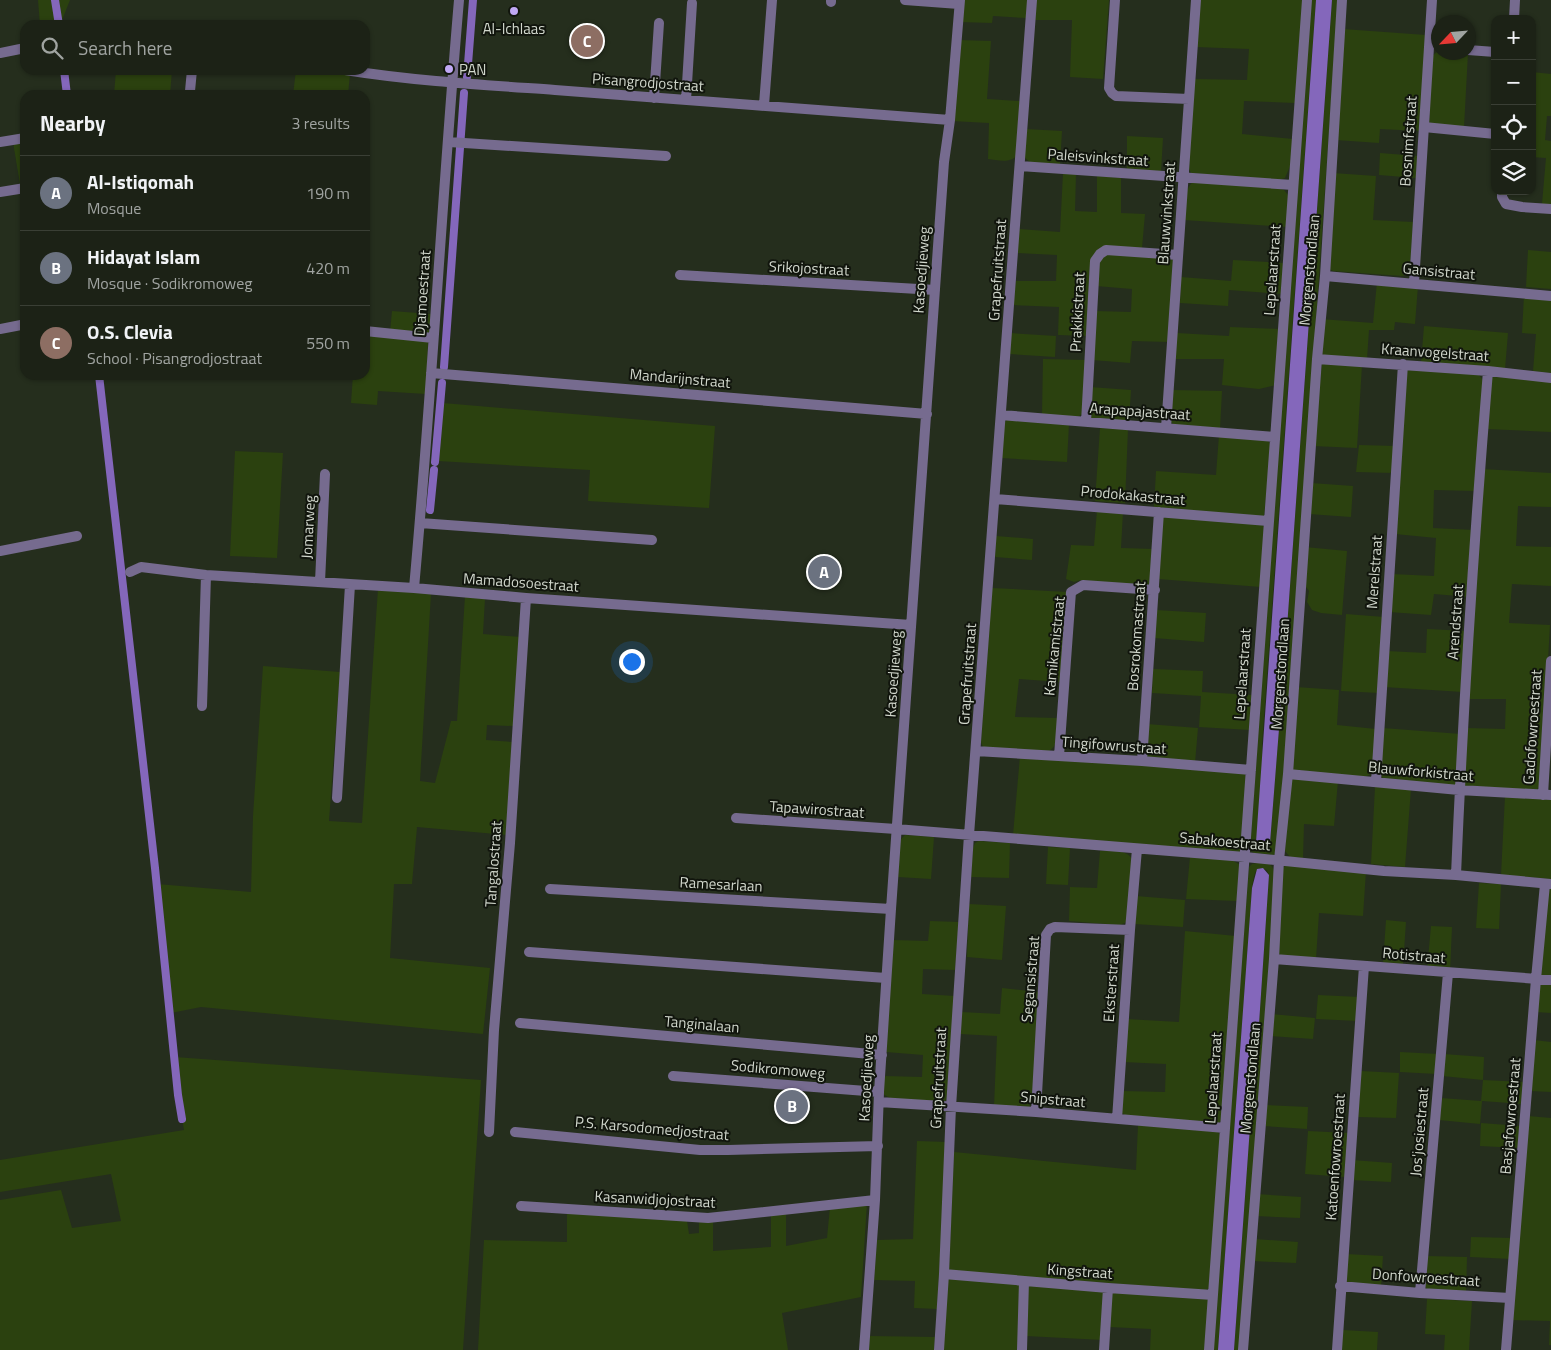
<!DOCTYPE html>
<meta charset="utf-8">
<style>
body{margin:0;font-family:"Titillium Web",sans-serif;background:#292f23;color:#f1f3f6}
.controls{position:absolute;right:15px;top:15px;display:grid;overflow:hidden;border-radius:10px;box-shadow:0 1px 4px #0004}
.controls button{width:45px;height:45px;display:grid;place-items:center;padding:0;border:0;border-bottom:1px solid #3a3f35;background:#1c2216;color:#f1f3f6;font:25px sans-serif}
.compass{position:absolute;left:1431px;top:15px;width:45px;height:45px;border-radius:50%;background:#1c2216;box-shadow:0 1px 4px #0004;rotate:244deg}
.you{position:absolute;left:631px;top:661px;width:18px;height:18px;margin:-12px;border:4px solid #fff;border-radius:50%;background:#1a73e8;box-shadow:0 0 0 8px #1a73e833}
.badge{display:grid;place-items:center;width:32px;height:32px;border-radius:50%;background:#db2777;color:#fff;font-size:16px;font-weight:700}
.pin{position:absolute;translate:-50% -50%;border:2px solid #fff;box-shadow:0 1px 5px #0006}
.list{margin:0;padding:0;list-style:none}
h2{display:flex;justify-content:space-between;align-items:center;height:65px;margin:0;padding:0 20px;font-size:21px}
h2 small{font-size:16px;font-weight:400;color:#a0a4a1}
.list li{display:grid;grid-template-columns:32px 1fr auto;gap:15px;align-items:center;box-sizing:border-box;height:75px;padding:0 20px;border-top:1px solid #3a3f35}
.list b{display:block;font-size:19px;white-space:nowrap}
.list p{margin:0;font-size:16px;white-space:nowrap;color:#a0a4a1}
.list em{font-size:16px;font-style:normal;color:#a0a4a1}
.icon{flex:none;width:28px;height:28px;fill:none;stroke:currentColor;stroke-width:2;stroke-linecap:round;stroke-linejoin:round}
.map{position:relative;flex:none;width:1551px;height:1350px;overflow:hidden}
.search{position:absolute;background:#1c2216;box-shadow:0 1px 4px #0004;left:20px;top:20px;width:350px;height:55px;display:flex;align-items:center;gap:12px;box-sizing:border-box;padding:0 18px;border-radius:15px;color:#a0a4a1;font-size:19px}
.panel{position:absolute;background:#1c2216;box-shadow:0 1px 4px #0004;left:20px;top:90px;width:350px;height:290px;border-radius:15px}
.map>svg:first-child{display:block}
.green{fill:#2b410f}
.water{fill:#8467bb}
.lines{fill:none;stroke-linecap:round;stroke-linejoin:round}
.canal{stroke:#8467bb;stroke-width:8}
.minor{stroke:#766b8f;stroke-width:10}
.poi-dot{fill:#c0a8f4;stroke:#11150d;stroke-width:2}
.labels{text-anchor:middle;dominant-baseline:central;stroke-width:4;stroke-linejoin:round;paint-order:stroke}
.poi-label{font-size:15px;fill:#d1d7cc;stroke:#11150d}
.street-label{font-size:15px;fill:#d1d7cc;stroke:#11150d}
</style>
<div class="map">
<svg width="1551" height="1350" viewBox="0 0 1551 1350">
<rect width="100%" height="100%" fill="#252e1d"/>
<path class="green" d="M38,0H70L60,25H40Z
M961,0H1028L1026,18L993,16L992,23L960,22Z
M1036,0H1109L1103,79L1070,77L1072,20H1035Z
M1200,0H1303L1295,103L1244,101L1242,134L1293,139L1291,164L1285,178L1279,180L1191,173L1189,169L1193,79L1247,80L1249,49L1196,47Z
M1310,0H1316L1262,744L1269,848L1270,843L1287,628L1332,0H1338L1282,814L1276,852L1274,855L1254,853L1250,850Z
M1343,29L1426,35L1420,131L1380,129L1379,143L1336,140Z
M958,40L991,41L987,99L1020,101L1017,155C1011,164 997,160 988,159L989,123L952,121Z
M1438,51V52L1468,53L1464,127L1432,125L1429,122L1432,56Z
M116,70H172L170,95H114Z
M296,70H319L350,74L348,95H293Z
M1532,72L1551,74V116H1547L1545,140L1551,141V205L1542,204L1546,158L1532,157Z
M1025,129L1062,131L1060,165L1031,163L1024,157Z
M1127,136L1163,138L1161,172L1127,170Z
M25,140V183L20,184L13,142Z
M1380,153L1418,156L1416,178L1379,175Z
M1063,173L1076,174L1075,211L1097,212V176L1121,178V213L1145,214L1142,248L1101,249L1088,336L1058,335L1059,307L1013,305L1016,281H1056L1057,255L1017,253L1019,229L1060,232Z
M1333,173L1376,176L1373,220L1413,222L1410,271L1407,275L1402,276L1333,271L1329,269Z
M1193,182L1278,188L1284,190L1288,195L1287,227L1184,220C1185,208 1183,190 1193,182Z
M1528,250L1551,252V289L1526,287Z
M1106,253L1166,257L1173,260L1169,342L1132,341L1130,363L1092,360L1095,311L1131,312L1132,289L1096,286L1097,265Z
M1233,260L1284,263L1282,294L1229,290L1228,306L1180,303L1181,277L1231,281Z
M1377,282L1418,286L1415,324L1395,322L1394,330H1369L1367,359L1324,356L1320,353L1321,319L1373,323Z
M1524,295L1551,297V373L1533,371L1536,334L1522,333Z
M392,311L431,314L429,333L390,332Z
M1424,326L1508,333L1505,369L1421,363Z
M1230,327L1280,329L1276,385L1259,389L1222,385L1224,359H1174L1177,333L1229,336Z
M1010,333L1056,336L1055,357L1009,354Z
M365,334L428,341L426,394L378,391L377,405L351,403L353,375H365Z
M1043,359L1087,360L1082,414L1076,418L1042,415Z
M1322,363L1362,365L1357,448L1313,446Z
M1412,367L1478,374L1484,381L1476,491L1434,490L1433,528L1474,530L1470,597L1434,594L1431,615L1389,612L1392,574L1434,576L1436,538L1395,534L1407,371Z
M1493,377L1551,379V432L1486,429L1491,379Z
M1090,387L1131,390L1129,421L1093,420L1089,415Z
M1172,390L1222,391L1220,429L1176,426L1171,422Z
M443,403L715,426L709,508L588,501L590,470L438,461Z
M1011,418L1069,424L1067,462L1001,458L1003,428L1006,420Z
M1100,428L1128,429L1125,503L1095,501Z
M1219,435L1263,438L1269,442L1271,447L1264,516L1154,508L1156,471L1216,475Z
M1359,445L1396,446L1394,473L1356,472Z
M235,451L283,453L277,558L230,556Z
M1482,469L1551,473V507L1518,506L1516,546L1551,547V586L1512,584L1509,623L1550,625L1541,783L1537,790L1465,786L1463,784L1466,728L1505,729L1506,699H1468Z
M1311,483L1353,486L1351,517L1309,514Z
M1097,510L1123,512L1121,548L1154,549L1150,584L1144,587L1081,580L1074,582L1066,579L1071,545L1094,546Z
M1167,516L1260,523L1264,527L1261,587L1158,579L1163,518Z
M996,536L1033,539L1032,560L995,557Z
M1305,547L1347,551L1342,615L1321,613L1312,610L1307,602L1309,591L1303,583Z
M992,588L1068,592L1061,682L1019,679L1015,717L1058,718C1057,730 1060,747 1047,752L983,747L981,742Z
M378,589L431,593L420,781L435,783L451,721H457L465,596L485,598L483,634L521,637L513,726L487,725L486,740L512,742L507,835L417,827L412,884H394L390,958L490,968L483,1034L201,1007L171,1013L157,884L251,892L253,816L263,666L340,672L329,821L362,823Z
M1156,610L1206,613L1204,642L1154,638Z
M1346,614L1384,617L1379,693L1341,691Z
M1427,629L1467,631L1463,692L1384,687L1387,651L1426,653Z
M1153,669L1203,671L1202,692L1252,695L1250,730L1199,727L1201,696L1152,693Z
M1296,687L1339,690L1337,725L1376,729L1373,771L1371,774L1365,777L1295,772L1291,767Z
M1147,724L1198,728L1195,763L1146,757Z
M1383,728L1461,734L1456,784L1453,787L1384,780L1381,775Z
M1020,756L1239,772L1245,774L1247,781L1243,847L1239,852L1013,835Z
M1294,778L1338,781L1334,826L1304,824L1303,858L1290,857L1285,851L1290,782Z
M1375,787L1411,789L1405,867L1371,864Z
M1505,796L1551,799V879L1501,875Z
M905,835L934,837L931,879L898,877L900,840Z
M979,841L1010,843L1009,878L971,877L973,848L975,843Z
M1048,847L1070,848L1068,885L1046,884Z
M1100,851C1111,851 1126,849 1132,859L1128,918L1125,923L1119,925L1069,921L1070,887L1097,888Z
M1190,857L1232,860L1240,865L1237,901L1186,899Z
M1257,863C1269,863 1273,863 1275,876L1241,1350H1234L1251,1113L1257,1054L1269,875L1267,870L1260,868C1253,871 1253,882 1252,888L1218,1350H1211L1249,867L1252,864Z
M1286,865L1366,871L1363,916L1319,913L1316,959L1280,955L1276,952L1281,870Z
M1479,883L1501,884L1499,929L1476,928Z
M1551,887V977L1541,975L1546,891Z
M1136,896L1185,900L1183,927L1134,924Z
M969,904L1006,906L1002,960L967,957Z
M1386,920L1406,922L1403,965L1383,963Z
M930,921L959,922L955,970L923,969L922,994L955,996L948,1098L943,1103L890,1098L883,1094L884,1076L922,1077L923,1055L886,1052L893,940L928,941Z
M1431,926L1452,927L1450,972L1427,970Z
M1185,931L1236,936L1221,1121L1217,1124L1125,1115L1120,1112L1122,1091L1165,1092L1166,1064L1123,1062L1126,1019L1179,1022Z
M1551,982V1013L1536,1012L1540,986L1542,984Z
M1002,988L1039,992L1032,1102L1029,1107L994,1106L997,1036L960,1034L961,1012L1000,1014Z
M1318,995L1360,997L1358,1021L1316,1019Z
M1271,1014L1315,1018L1313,1039L1270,1036Z
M1534,1040L1551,1042V1092L1530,1091Z
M1400,1052L1438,1054L1437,1074L1400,1072Z
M1444,1054L1484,1057L1483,1080L1525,1082L1523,1104L1482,1101L1480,1124L1439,1120L1441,1098L1481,1101L1483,1080L1442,1076Z
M175,1057L481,1080L463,1350H0V1200L61,1190L72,1228L121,1221L111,1174L0,1192V1160L184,1130L178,1095Z
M1361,1071L1399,1073L1396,1118L1358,1117Z
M1264,1105L1308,1107L1307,1129L1263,1126Z
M1528,1116L1551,1118V1345H1549L1550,1321L1511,1320Z
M1481,1123L1521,1126L1519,1148L1480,1146Z
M1138,1125L1218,1132L1221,1137L1211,1286L1208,1289L1204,1290L953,1272L949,1269L954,1152L1136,1170Z
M1308,1131L1349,1133L1345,1177L1305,1174Z
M917,1141L947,1142L937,1309L914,1308L915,1281L874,1280L877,1240L913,1239Z
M1352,1160L1392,1163L1391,1182L1351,1180Z
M1257,1194L1301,1197L1300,1218L1256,1216Z
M867,1203L861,1297L782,1313L788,1350H478L484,1240L567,1242V1212L687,1221L689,1234L699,1233V1222L713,1221V1251L771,1247V1214L786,1212V1246L827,1238L830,1207Z
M1471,1237L1513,1238L1511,1259L1470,1257Z
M1254,1239L1298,1242L1296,1263L1253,1261Z
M1346,1254L1383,1256L1381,1287L1348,1283L1345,1280Z
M1425,1256L1467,1257L1466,1293L1430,1291L1426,1288L1424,1285Z
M950,1278L1019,1284V1350H941L947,1281Z
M1030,1285L1103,1291V1340L1026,1336L1027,1288Z
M1113,1292L1207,1298L1210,1304L1206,1350H1150L1151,1329L1109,1327L1111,1297Z
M1427,1299L1472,1301L1469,1350H1444L1445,1335L1425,1334Z
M1343,1330L1378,1332L1377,1350H1341Z
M869,1336L935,1337L934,1350H868Z"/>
<path class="water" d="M1316,0H1332L1287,628L1270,843L1269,848L1265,850L1258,847L1256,842Z
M1263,868L1269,875L1257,1054L1251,1113L1234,1350H1218L1252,888L1257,869Z"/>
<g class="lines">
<path class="canal" d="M55,0L59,25
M64,70L67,95
M467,77L473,0
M444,367L464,93
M99,375L155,868L178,1095L182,1119
M435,462L442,383
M430,510L434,470"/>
<path class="minor" d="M905,0L959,4
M1115,0L1109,88L1112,93L1116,96L1189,99
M831,2V0
M1514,19L1515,0
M1468,50L1495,52
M0,53L25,48
M345,70C414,81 485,85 555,90C687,101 818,109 950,120
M190,91L192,70
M654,98L659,23
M686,100L692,3
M764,105L772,0
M1424,127L1495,134
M0,142L25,138
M449,142L666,156
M1020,166L1293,185
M1502,191V197L1506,204L1522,207L1551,209
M0,192L25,188
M680,275L935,290
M1325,276L1551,296
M1414,283L1432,0
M0,329L21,325
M365,331L433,338
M1317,359L1488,371L1551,378
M431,373L927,414
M1001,415L1275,437
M1086,422L1095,261L1100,254L1106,250L1178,255
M1166,428L1196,0
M995,499L1268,521
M420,523L652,540
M0,551L77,536
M130,572L141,567L206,575L414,588L526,598L911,625
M320,582L325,474
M414,588C432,392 442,196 459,0
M202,706L206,575
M976,751L1142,761L1251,770
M1059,756L1071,592L1083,585L1155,590
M1142,761L1159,512
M1288,774L1459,790L1551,795
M1376,782L1403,364
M1543,795L1551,661
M337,798L350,585
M736,818L896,829L1245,857L1384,871L1456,875L1551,884
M1456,875C1463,707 1474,539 1488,371
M550,889L891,909
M529,952L886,978
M1274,959L1551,980
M520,1023L882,1055
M673,1076L879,1092
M879,1102L1036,1112L1225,1128
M1036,1112L1046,935L1050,929L1055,927L1130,930
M1117,1119L1130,930L1137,849
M489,1132L494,1030L510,843L526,598
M515,1132L700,1150H728L878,1146
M521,1206L708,1218L875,1200
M944,1274L1108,1288L1213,1295
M1340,1286L1420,1293L1510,1298
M1420,1293L1448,973
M864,1350L875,1200L879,1092L891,909L944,162L950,120L960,0
M939,1350L944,1274L951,1107L969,835L1032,0
M1022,1350L1024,1281
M1104,1350L1108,1288
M1209,1350C1242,900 1273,450 1307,0
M1243,1350L1274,959L1279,860L1288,774L1317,359L1325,276L1342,0
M1337,1350L1364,966
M1506,1350L1536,979L1545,884"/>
</g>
<g class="poi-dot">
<circle cx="514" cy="11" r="5"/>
<circle cx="449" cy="69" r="5"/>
</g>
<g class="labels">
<g class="poi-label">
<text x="514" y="28">Al-Ichlaas</text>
<text x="459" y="69" text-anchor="start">PAN</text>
</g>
<g class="street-label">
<text transform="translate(648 82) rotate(4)">Pisangrodjostraat</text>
<text transform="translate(1408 141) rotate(-86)">Bosnimfstraat</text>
<text transform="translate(1098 157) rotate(4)">Paleisvinkstraat</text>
<text transform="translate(1166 213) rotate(-86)">Blauwvinkstraat</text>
<text transform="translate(809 268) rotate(3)">Srikojostraat</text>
<text transform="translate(921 270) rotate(-86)">Kasoedjieweg</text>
<text transform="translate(997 270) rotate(-86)">Grapefruitstraat</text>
<text transform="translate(1272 270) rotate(-86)">Lepelaarstraat</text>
<text transform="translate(1309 270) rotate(-85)">Morgenstondlaan</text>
<text transform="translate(1439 271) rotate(5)">Gansistraat</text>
<text transform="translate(422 293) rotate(-86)">Djamoestraat</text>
<text transform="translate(1077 312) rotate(-87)">Prakikistraat</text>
<text transform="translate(1435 352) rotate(4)">Kraanvogelstraat</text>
<text transform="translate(680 378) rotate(5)">Mandarijnstraat</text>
<text transform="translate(1140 411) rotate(4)">Arapapajastraat</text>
<text transform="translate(1133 495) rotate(5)">Prodokakastraat</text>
<text transform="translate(308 527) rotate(-87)">Jomarweg</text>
<text transform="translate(1374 572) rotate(-86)">Merelstraat</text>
<text transform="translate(521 582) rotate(4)">Mamadosoestraat</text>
<text transform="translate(1455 622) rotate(-86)">Arendstraat</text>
<text transform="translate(1136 636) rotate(-86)">Bosrokomastraat</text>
<text transform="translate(1054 646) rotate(-84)">Kamikamistraat</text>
<text transform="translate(893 674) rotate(-86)">Kasoedjieweg</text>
<text transform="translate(967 674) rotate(-86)">Grapefruitstraat</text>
<text transform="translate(1242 674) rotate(-86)">Lepelaarstraat</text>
<text transform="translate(1280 674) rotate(-86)">Morgenstondlaan</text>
<text transform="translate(1532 727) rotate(-86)">Gadofowroestraat</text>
<text transform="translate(1114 745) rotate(4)">Tingifowrustraat</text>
<text transform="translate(1421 771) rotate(5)">Blauwforkistraat</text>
<text transform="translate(817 809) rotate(4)">Tapawirostraat</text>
<text transform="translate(1225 841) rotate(5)">Sabakoestraat</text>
<text transform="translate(493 864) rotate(-86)">Tangalostraat</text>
<text transform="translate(721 884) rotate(3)">Ramesarlaan</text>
<text transform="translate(1414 955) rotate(5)">Rotistraat</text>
<text transform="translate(1030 979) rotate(-85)">Segansistraat</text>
<text transform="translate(1111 983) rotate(-86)">Eksterstraat</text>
<text transform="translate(702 1024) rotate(5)">Tanginalaan</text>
<text transform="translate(778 1069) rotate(5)">Sodikromoweg</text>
<text transform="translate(866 1078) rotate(-87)">Kasoedjieweg</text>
<text transform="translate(938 1078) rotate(-87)">Grapefruitstraat</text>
<text transform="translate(1213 1078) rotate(-86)">Lepelaarstraat</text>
<text transform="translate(1250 1078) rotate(-85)">Morgenstondlaan</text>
<text transform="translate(1053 1099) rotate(5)">Snipstraat</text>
<text transform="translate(1510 1116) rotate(-85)">Basjafowroestraat</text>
<text transform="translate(652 1128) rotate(5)">P.S. Karsodomedjostraat</text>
<text transform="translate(1419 1132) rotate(-85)">Jos'josiestraat</text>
<text transform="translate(1335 1157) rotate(-86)">Katoenfowroestraat</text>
<text transform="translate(655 1199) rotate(3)">Kasanwidjojostraat</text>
<text transform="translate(1080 1271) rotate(4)">Kingstraat</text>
<text transform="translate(1426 1277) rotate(4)">Donfowroestraat</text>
</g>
</g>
</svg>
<div class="controls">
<button>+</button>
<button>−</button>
<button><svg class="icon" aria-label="locate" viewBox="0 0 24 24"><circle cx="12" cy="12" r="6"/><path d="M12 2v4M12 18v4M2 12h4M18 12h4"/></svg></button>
<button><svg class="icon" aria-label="layers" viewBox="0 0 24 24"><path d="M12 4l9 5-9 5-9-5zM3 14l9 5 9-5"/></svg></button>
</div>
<svg class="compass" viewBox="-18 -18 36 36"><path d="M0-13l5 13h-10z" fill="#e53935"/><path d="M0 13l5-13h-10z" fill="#a0a4a1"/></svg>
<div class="you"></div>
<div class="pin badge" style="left:824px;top:572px;background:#6b7280">A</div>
<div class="pin badge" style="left:792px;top:1106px;background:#6b7280">B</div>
<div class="pin badge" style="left:587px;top:41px;background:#8d6e63">C</div>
<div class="search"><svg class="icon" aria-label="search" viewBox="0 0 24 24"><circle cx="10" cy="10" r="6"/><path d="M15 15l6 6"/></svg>Search here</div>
<section class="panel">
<h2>Nearby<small>3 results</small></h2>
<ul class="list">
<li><span class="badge" style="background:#6b7280">A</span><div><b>Al-Istiqomah</b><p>Mosque</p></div><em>190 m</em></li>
<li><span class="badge" style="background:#6b7280">B</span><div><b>Hidayat Islam</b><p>Mosque · Sodikromoweg</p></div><em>420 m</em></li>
<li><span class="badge" style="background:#8d6e63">C</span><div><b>O.S. Clevia</b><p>School · Pisangrodjostraat</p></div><em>550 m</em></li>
</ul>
</section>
</div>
